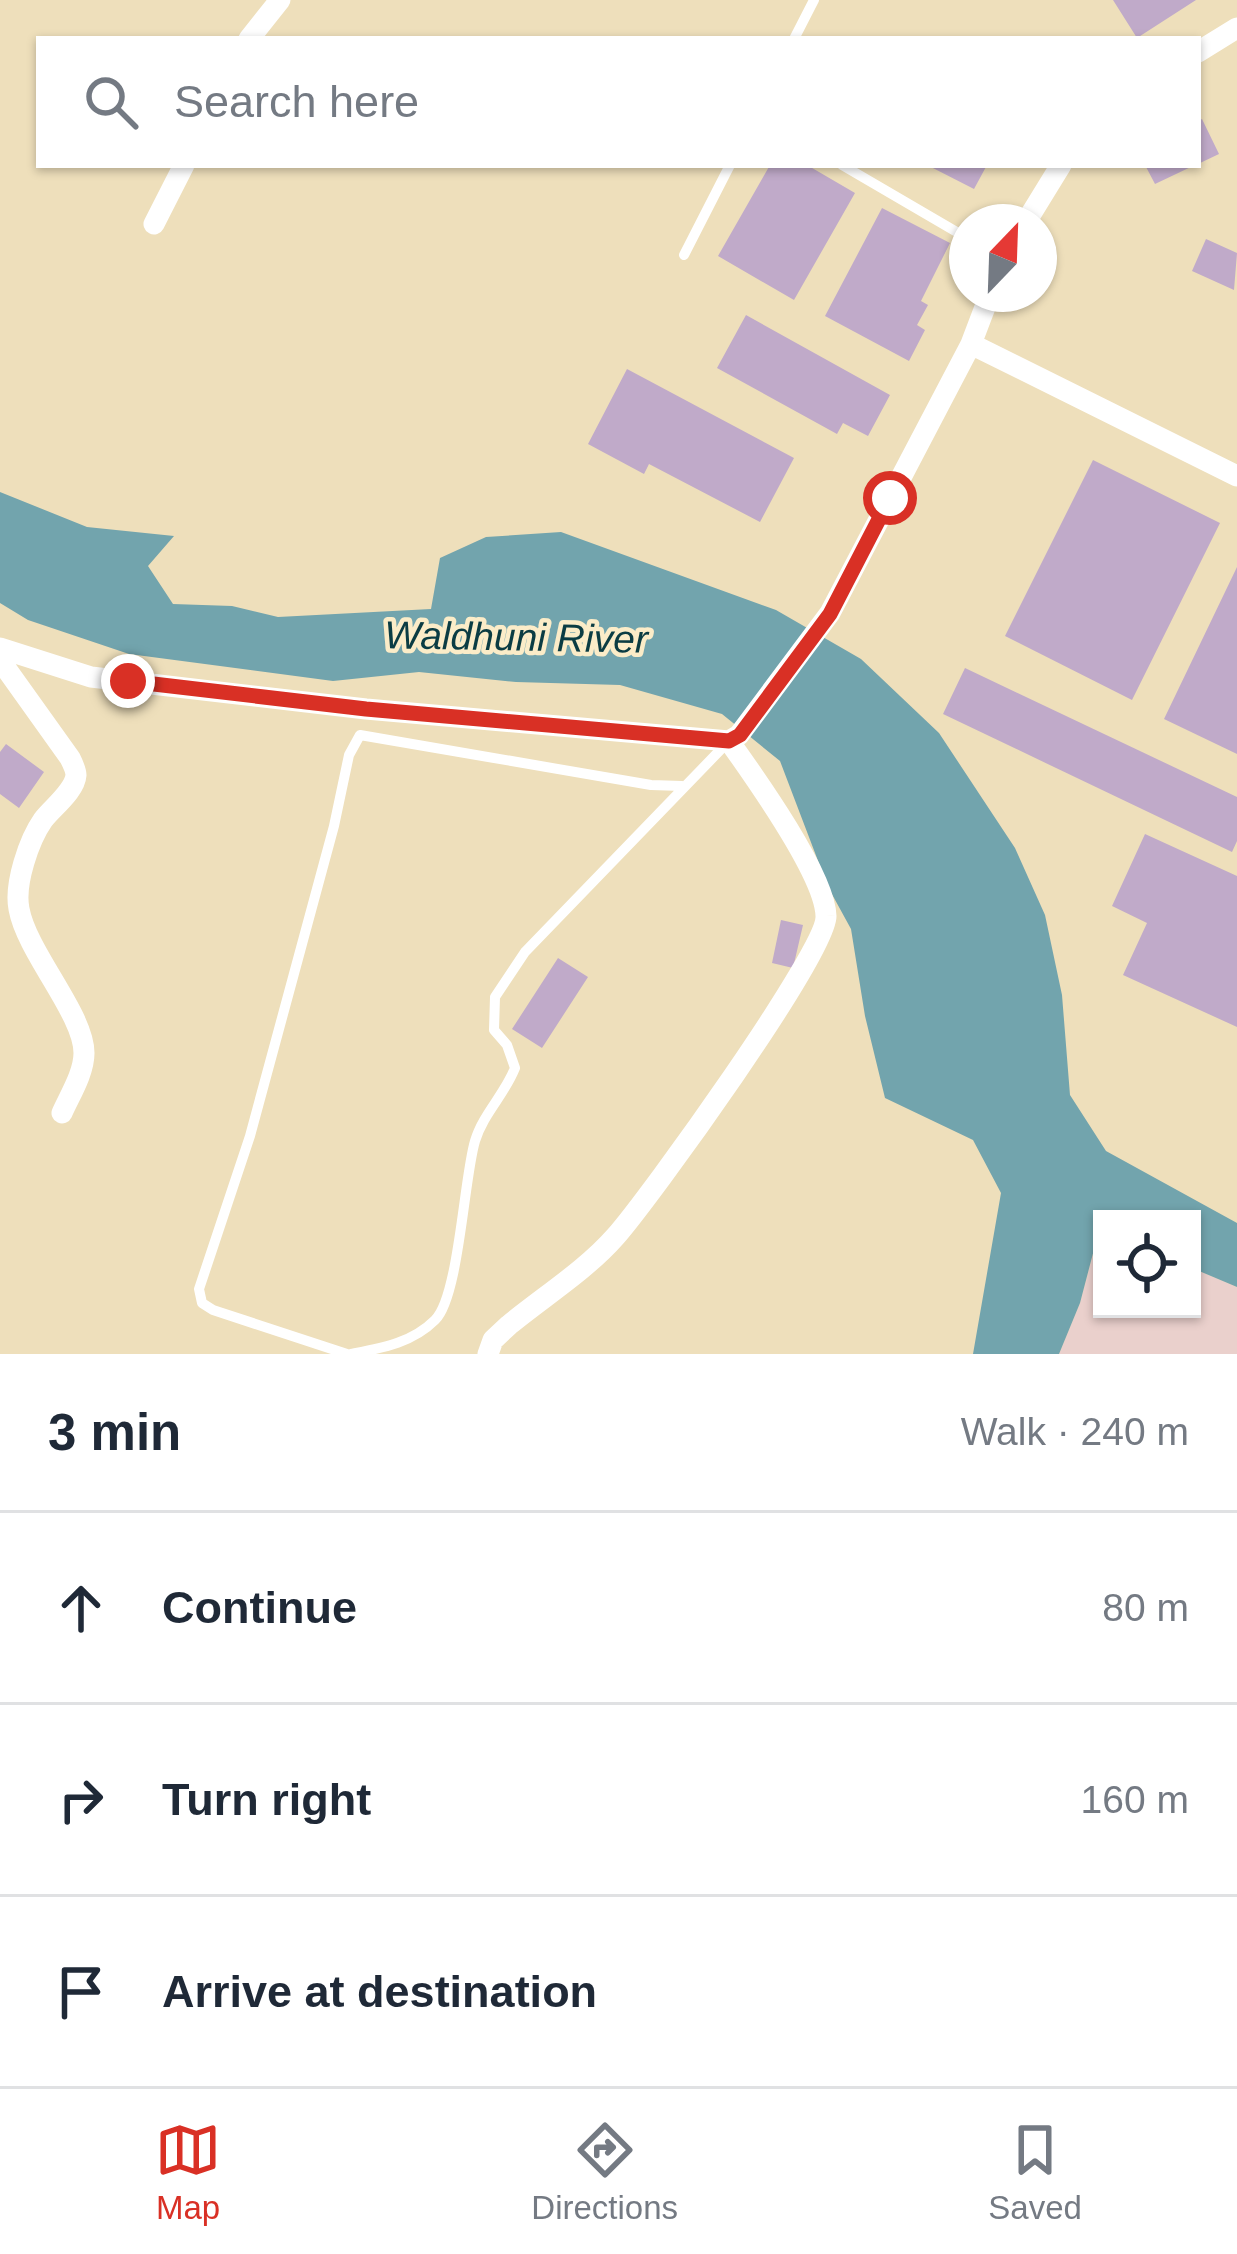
<!DOCTYPE html>
<meta charset="utf-8">
<style>
body{margin:0;font-family:Helvetica,sans-serif;background:#f2f2f3;color:#1f2937}
.controls{position:absolute;right:36px;bottom:36px;display:grid;overflow:hidden;border-radius:0px;box-shadow:0 3px 9px #0004}
.controls button{width:108px;height:108px;display:grid;place-items:center;padding:0;border:0;border-bottom:3px solid #e0e1e3;background:#fff;color:#1f2937;font:60px sans-serif}
.compass{position:absolute;left:949px;top:204px;width:108px;height:108px;border-radius:50%;background:#fff;box-shadow:0 3px 9px #0004;rotate:23deg}
.stop{position:absolute;width:36px;height:36px;margin:-27px;border:9px solid #d93025;border-radius:50%;background:#fff}
.stop.end{background:#d93025;border-color:#fff;box-shadow:0 3px 12px #0008}
.list{margin:0;padding:0;list-style:none}
h2{display:flex;justify-content:space-between;align-items:center;height:156px;margin:0;padding:0 48px;font-size:51px}
h2 small{font-size:39px;font-weight:400;color:#747a83}
.list li{display:grid;grid-template-columns:78px 1fr auto;gap:36px;align-items:center;box-sizing:border-box;height:192px;padding:0 48px;border-top:3px solid #e0e1e3}
.list b{display:block;font-size:45px;white-space:nowrap}
.list em{font-size:39px;font-style:normal;color:#747a83}
.icon{flex:none;width:66px;height:66px;fill:none;stroke:currentColor;stroke-width:2;stroke-linecap:round;stroke-linejoin:round}
.map{position:relative;flex:none;width:1237px;height:1354px;overflow:hidden}
.search{position:absolute;background:#fff;box-shadow:0 3px 9px #0004;left:36px;right:36px;top:36px;height:132px;display:flex;align-items:center;gap:30px;box-sizing:border-box;padding:0 42px;border-radius:0px;color:#747a83;font-size:45px}
.sheet{height:732px;background:#fff}
nav{display:flex;justify-content:space-around;align-items:center;box-sizing:border-box;height:168px;border-top:3px solid #e0e1e3;background:#fff;font-size:33px;color:#747a83}
nav a{display:grid;justify-items:center;gap:6px}
nav .on{color:#d93025}
.map>svg:first-child{display:block}
.industrial{fill:#ead0cc}
.water{fill:#72a4ad}
.building{fill:#c0aac9}
.lines{fill:none;stroke-linecap:round;stroke-linejoin:round}
.lane{stroke:#fff;stroke-width:10}
.street{stroke:#fff;stroke-width:21}
.route{stroke:#d93025;stroke-width:15}
.labels{text-anchor:middle;dominant-baseline:central;stroke-width:9;stroke-linejoin:round;paint-order:stroke}
.water-label{font-size:39px;font-style:italic;fill:#0b3c43;stroke:#fbecc8}
</style>
<div class="map">
<svg width="1237" height="1354" viewBox="0 0 1237 1354">
<rect width="100%" height="100%" fill="#eedfbb"/>
<path class="industrial" d="M1102,1220V1309H1192V1268L1237,1287V1354H1059L1080,1303Z"/>
<path class="water" d="M0,492L87,527L174,536L148,566L173,604L232,606L278,617L431,609L440,558L486,537L561,532L776,610L861,659L939,733L1015,848L1045,915L1062,995L1070,1095L1106,1151L1237,1223V1287L1192,1268V1219H1102L1080,1303L1059,1354H973L1001,1193L973,1140L885,1098L865,1016L851,929L828,887L780,761L722,714L620,685L516,682L419,672L333,681L129,654L28,620L0,603Z"/>
<path class="building" d="M1113,0H1196L1137,38Z
M1202,119L1219,154L1198,164V121Z
M770,165H807L855,193L794,300L718,256Z
M927,165H987L974,189Z
M1145,165H1195L1155,184Z
M882,208L950,243L921,301L928,305L917,325L925,330L909,361L825,316Z
M1206,239L1237,253L1234,290L1192,271Z
M746,315L890,395L868,436L843,423L837,434L717,368Z
M627,369L794,458L760,522L649,464L644,474L588,444Z
M1093,460L1220,523L1132,700L1005,636Z
M1237,567V754L1164,719Z
M965,668L1237,797V841L1232,852L943,714Z
M6,744L44,772L19,808L0,794V752Z
M1145,834L1237,876V1027L1123,975L1147,923L1112,906Z
M781,920L803,925L793,968L772,963Z
M558,958L588,977L542,1048L512,1029Z"/>
<g class="lines">
<path class="lane" d="M794,39L814,0
M842,165L967,238
M684,255L730,165
M347,1354L213,1310L202,1303L199,1289L250,1136L334,826L349,755L360,735L651,785L682,786
M351,1354C382,1348 412,1343 435,1320C459,1297 464,1177 475,1141C483,1114 505,1094 515,1068L507,1045L494,1030L495,997L525,952L727,743"/>
<path class="street" d="M249,39L280,0
M1198,52L1237,28
M1026,222L1061,165
M154,224L184,165
M971,344L1237,476
M0,648L91,677L366,709L729,741L739,735L830,613L971,344L990,294
M0,660L70,758C72,762 76,771 76,775C75,791 52,808 43,820C29,840 14,884 19,909C27,953 84,1014 84,1053C84,1073 70,1095 62,1113
M488,1354L493,1340L509,1325C543,1297 586,1270 615,1237C648,1200 828,951 826,916C825,875 754,776 729,741"/>
</g>
<g class="lines">
<path class="route" d="M128,681L366,709L729,741L740,735L830,614L890,498"/>
</g>
<g class="labels">
<g class="water-label">
<text transform="translate(516 637) rotate(1)">Waldhuni River</text>
</g>
</g>
</svg>
<div class="controls">
<button><svg class="icon" aria-label="locate" viewBox="0 0 24 24"><circle cx="12" cy="12" r="6"/><path d="M12 2v4M12 18v4M2 12h4M18 12h4"/></svg></button>
</div>
<svg class="compass" viewBox="-18 -18 36 36"><path d="M0-13l5 13h-10z" fill="#e53935"/><path d="M0 13l5-13h-10z" fill="#747a83"/></svg>
<div class="stop" style="left:890px;top:498px"></div>
<div class="stop end" style="left:128px;top:681px"></div>
<div class="search"><svg class="icon" aria-label="search" viewBox="0 0 24 24"><circle cx="10" cy="10" r="6"/><path d="M15 15l6 6"/></svg>Search here</div>
</div>
<section class="sheet">
<h2>3 min<small>Walk · 240 m</small></h2>
<ul class="list">
<li><svg class="icon" aria-label="ahead" viewBox="0 0 24 24"><path d="M12 20V5M6 11l6-6 6 6"/></svg><div><b>Continue</b></div><em>80 m</em></li>
<li><svg class="icon" aria-label="right" viewBox="0 0 24 24"><path d="M7 20v-9h11M14 6l5 5-5 5"/></svg><div><b>Turn right</b></div><em>160 m</em></li>
<li><svg class="icon" aria-label="arrive" viewBox="0 0 24 24"><path d="M6 21V4h12l-3 4 3 4H6"/></svg><div><b>Arrive at destination</b></div></li>
</ul>
</section>
<nav>
<a class="on"><svg class="icon" aria-label="map" viewBox="0 0 24 24"><path d="M3 6l6-2 6 2 6-2v14l-6 2-6-2-6 2zM9 4v14M15 6v14"/></svg>Map</a>
<a><svg class="icon" aria-label="directions" viewBox="0 0 24 24"><path d="M12 3l9 9-9 9-9-9zM9 14v-3h6M13 9l2 2-2 2"/></svg>Directions</a>
<a><svg class="icon" aria-label="saved" viewBox="0 0 24 24"><path d="M7 4h10v16l-5-4-5 4z"/></svg>Saved</a>
</nav>
